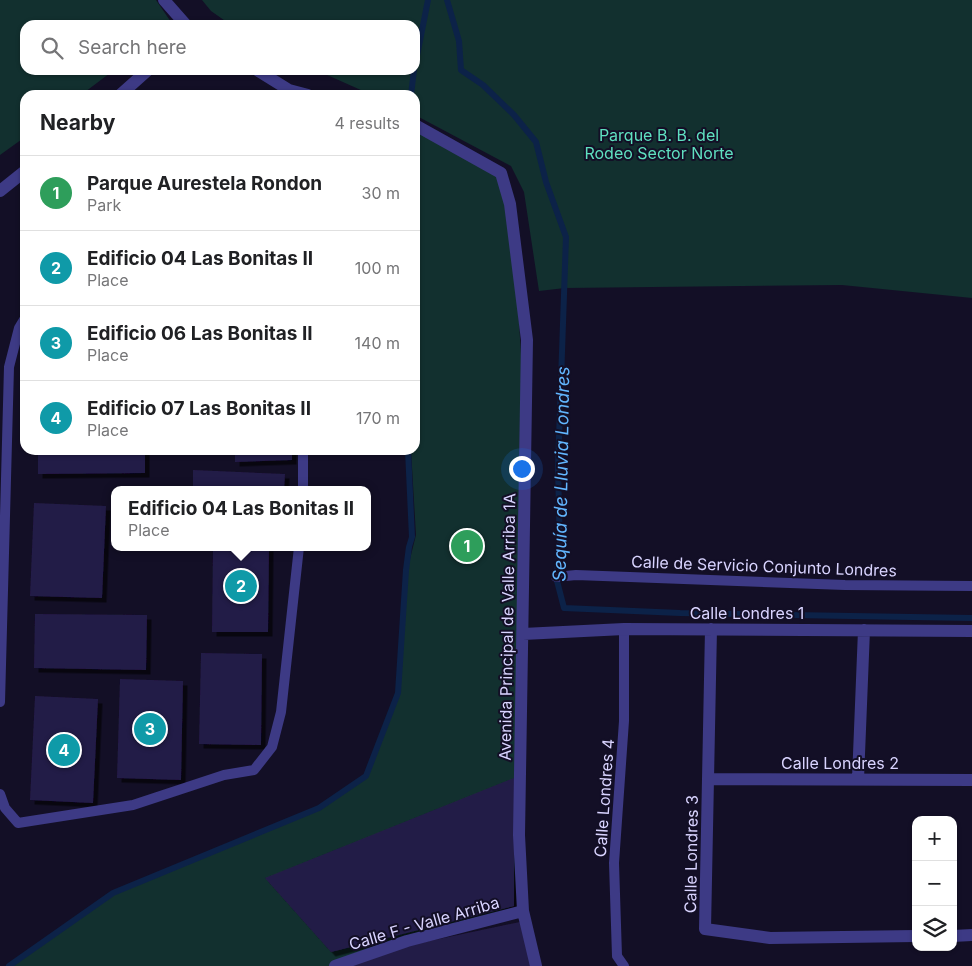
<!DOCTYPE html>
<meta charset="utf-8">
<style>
body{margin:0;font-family:Inter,sans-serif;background:#f2f2f2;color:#202124}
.controls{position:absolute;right:15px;bottom:15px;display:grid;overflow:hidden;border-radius:10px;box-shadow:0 1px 4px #0004}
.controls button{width:45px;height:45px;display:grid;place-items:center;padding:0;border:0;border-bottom:1px solid #e0e0e0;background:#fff;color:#202124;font:25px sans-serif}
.you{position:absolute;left:521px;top:468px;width:18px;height:18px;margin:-12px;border:4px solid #fff;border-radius:50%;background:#1a73e8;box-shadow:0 0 0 8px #1a73e833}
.badge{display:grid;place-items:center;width:32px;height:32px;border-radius:50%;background:#127987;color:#fff;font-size:16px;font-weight:700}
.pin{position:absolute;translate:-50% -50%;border:2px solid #fff;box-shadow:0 1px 5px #0006}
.popup{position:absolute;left:111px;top:486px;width:260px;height:65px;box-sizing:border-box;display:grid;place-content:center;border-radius:10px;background:#fff;filter:drop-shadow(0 1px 4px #0005);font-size:16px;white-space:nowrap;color:#757577}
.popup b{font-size:19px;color:#202124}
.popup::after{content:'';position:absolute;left:50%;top:100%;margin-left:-10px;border:10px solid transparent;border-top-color:#fff}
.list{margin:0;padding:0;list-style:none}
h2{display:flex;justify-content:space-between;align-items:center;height:65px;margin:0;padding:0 20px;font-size:21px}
h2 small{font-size:16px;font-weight:400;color:#757577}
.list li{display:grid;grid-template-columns:32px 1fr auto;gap:15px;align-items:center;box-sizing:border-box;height:75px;padding:0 20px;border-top:1px solid #e0e0e0}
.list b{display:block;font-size:19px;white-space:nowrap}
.list p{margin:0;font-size:16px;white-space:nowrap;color:#757577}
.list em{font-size:16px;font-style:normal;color:#757577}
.icon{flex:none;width:28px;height:28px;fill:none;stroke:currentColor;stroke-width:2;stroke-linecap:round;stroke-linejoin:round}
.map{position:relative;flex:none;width:972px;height:966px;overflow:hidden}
.search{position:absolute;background:#fff;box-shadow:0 1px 4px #0004;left:20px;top:20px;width:400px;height:55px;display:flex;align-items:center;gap:12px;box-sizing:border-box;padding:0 18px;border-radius:15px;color:#757577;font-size:19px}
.panel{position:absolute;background:#fff;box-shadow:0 1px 4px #0004;left:20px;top:90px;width:400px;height:365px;border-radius:15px}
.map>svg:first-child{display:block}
.green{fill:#12302f}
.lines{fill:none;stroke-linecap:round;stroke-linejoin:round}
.stream{stroke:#0c2248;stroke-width:6}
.building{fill:#241b47;filter:url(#shadow)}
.service{stroke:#3d3a85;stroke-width:10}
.minor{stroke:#3d3a85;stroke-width:12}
.labels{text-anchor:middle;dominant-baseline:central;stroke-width:4;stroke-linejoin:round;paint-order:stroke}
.park-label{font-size:16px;fill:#5fe0c0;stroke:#130f26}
.street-label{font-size:16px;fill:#d9d4ff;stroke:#130f26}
.water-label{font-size:18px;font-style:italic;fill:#62b6ff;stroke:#130f26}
</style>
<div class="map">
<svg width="972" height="966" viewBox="0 0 972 966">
<defs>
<filter id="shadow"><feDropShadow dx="4.5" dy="4.5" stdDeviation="0" flood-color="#0009"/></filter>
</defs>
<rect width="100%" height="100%" fill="#130f26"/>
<path class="green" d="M0,0H156L173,25H25V70H114L81,95H25V137L0,155Z
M202,0H972V298L842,285L565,288L539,291L524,192L511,166L415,115V95H372L316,70H415V25H231L211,11Z
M415,130L498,176L506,200L516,276L523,385L514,906L335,966H9L113,893L320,810L368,776L400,693L408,567L416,535L411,450H415Z"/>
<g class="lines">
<path class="stream" d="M447,0L459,41L461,70L483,85L514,115L536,142L546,182L566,237L558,467L560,550L556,577L564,608L680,613L972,618
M415,66L428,0
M411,95L414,70
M9,966L113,893L319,808L366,776L398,693L406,570L409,547L412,537L408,450"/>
</g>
<path class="building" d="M38,450H145V473L38,474Z
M235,450H292V460L235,462Z
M193,470L285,474L284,490H193Z
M34,503L106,506L102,598L30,596Z
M213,547H269L268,632H212Z
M35,614L147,615L146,670L34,668Z
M201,653L262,654L261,745L199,744Z
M120,679L183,681L181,780L117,778Z
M35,696L98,699L93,803L30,800Z
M514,778V906L331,952L265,878Z
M520,922L532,966H336L387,950Z"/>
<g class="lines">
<path class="service" d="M303,450V490
M556,577L576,575L845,585L972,586
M624,629V721L614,863L617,956L624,966
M0,702L9,367L19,328L25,318
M0,794L5,808L18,823L133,805L224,775L254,770L272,747L281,712L299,547"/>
<path class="minor" d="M164,0L186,25
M257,70L289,90L308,95
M120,95L148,70
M415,125L501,173L510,204L527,340L519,835L523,911L536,966
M0,191L25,171
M711,629L705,929L770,938L916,936
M523,634L624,629L972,631
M708,779L972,780
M858,779L864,630
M953,936L972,935
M335,966L407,941L523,911"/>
</g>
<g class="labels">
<g class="park-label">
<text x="659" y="135">Parque B. B. del<tspan x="659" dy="18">Rodeo Sector Norte</tspan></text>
</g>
<g class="street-label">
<text transform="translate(764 566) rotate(2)">Calle de Servicio Conjunto Londres</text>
<text x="747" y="613">Calle Londres 1</text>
<text transform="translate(507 627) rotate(-89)">Avenida Principal de Valle Arriba 1A</text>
<text x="840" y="763">Calle Londres 2</text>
<text transform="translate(604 798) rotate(-86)">Calle Londres 4</text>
<text transform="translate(691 854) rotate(-89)">Calle Londres 3</text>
<text transform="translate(424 923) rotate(-16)">Calle F - Valle Arriba</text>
</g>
<g class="water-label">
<text transform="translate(561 474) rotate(-89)">Sequía de Lluvia Londres</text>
</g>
</g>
</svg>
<div class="controls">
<button>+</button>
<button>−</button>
<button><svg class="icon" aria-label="layers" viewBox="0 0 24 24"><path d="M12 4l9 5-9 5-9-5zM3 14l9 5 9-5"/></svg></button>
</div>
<div class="you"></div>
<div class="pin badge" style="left:467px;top:546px;background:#2e9e5b">1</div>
<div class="pin badge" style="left:241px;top:586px;background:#0f9aa8">2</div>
<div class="popup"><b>Edificio 04 Las Bonitas II</b>Place</div>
<div class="pin badge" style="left:150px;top:729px;background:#0f9aa8">3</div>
<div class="pin badge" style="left:64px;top:750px;background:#0f9aa8">4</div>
<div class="search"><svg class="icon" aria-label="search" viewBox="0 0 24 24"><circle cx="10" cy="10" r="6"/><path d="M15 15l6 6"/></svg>Search here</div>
<section class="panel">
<h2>Nearby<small>4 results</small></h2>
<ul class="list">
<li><span class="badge" style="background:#2e9e5b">1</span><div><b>Parque Aurestela Rondon</b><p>Park</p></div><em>30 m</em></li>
<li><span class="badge" style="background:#0f9aa8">2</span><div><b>Edificio 04 Las Bonitas II</b><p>Place</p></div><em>100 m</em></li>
<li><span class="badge" style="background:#0f9aa8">3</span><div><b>Edificio 06 Las Bonitas II</b><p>Place</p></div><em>140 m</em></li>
<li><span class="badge" style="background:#0f9aa8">4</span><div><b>Edificio 07 Las Bonitas II</b><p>Place</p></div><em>170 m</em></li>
</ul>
</section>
</div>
